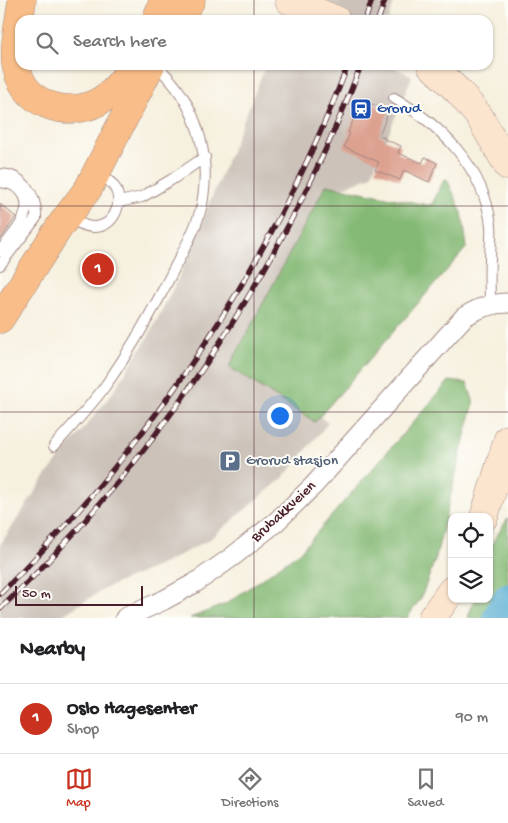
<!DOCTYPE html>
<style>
body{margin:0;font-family:"Gochi Hand",sans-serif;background:#f2f2f2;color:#202124}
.controls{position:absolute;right:15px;bottom:15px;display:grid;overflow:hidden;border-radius:10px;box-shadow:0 1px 4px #0004}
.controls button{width:45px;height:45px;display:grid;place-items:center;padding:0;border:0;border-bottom:1px solid #e0e0e0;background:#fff;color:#202124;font:25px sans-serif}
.scale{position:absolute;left:15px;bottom:12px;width:128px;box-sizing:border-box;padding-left:5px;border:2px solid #4a1f2b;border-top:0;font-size:14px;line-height:18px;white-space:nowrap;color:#4a1f2b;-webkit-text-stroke:4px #fdfcf7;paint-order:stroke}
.you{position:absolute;left:279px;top:415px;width:18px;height:18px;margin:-12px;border:4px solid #fff;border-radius:50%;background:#1a73e8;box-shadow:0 0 0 8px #1a73e833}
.badge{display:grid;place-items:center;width:32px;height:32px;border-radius:50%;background:#c8321e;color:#fff;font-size:16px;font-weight:700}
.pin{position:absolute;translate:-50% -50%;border:2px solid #fff;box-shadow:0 1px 5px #0006}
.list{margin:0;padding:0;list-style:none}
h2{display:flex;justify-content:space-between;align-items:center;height:65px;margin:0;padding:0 20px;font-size:21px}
h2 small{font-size:16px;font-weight:400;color:#757577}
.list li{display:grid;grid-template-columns:32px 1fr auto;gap:15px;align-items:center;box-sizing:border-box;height:70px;padding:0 20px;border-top:1px solid #e0e0e0}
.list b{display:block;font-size:19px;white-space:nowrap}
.list p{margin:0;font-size:16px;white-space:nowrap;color:#757577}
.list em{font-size:16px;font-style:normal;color:#757577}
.icon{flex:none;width:28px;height:28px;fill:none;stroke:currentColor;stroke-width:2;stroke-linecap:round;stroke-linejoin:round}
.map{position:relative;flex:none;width:508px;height:618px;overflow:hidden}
.search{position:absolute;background:#fff;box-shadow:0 1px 4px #0004;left:15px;right:15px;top:15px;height:55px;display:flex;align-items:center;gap:12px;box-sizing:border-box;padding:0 18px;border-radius:15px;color:#757577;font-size:19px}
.sheet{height:135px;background:#fff}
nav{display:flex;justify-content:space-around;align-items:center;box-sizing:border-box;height:70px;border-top:1px solid #e0e0e0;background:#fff;font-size:14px;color:#757577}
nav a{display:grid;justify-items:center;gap:2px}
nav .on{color:#c8321e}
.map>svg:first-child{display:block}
.industrial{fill:#ccc2b9}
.forest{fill:#84b975;stroke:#676c50}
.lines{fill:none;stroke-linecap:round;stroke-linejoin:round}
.river{stroke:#53acd1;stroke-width:31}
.building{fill:#dda190}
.service-casing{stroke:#a08884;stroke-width:12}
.minor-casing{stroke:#a08884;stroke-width:21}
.secondary-casing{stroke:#a08884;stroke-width:29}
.trunk-casing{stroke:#a08884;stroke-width:29}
.service{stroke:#fff;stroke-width:10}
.minor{stroke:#fff;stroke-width:19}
.secondary{stroke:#fce5cf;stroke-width:28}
.trunk{stroke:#f8bd88;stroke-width:28}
.rail-casing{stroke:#4a1f2b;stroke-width:5.5}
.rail{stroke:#fdfcf7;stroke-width:4;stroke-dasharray:11;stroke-linecap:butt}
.grid{fill:none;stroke:#4a1f2b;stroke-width:1;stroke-opacity:0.55}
.labels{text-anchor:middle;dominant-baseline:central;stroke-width:4;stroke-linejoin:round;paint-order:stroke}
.transit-label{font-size:15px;fill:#164399;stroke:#fdfcf7;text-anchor:start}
.service-label{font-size:15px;fill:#4e5e75;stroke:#fdfcf7;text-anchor:start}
.street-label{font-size:15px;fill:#4a1f2b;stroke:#fdfcf7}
</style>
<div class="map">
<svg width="508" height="618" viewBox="0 0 508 618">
<rect width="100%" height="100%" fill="#fdfcf7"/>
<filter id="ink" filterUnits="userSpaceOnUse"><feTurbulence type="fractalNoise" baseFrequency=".02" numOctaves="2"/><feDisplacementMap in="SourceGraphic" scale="10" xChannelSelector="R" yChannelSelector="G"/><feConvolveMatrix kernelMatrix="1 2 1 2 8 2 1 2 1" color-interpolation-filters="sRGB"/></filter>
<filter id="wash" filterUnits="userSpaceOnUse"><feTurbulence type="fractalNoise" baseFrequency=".0096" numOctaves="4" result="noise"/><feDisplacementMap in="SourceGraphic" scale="20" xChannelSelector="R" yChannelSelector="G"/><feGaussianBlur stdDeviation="1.12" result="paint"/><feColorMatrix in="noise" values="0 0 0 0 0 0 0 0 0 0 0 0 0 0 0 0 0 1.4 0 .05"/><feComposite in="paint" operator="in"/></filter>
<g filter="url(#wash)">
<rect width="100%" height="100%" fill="#f6f0de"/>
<path class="industrial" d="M325,0H395L388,20H317Z
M266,65H389L412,76L371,176L335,191L235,353L328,423L284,477L210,539L165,563L106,588L58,618H0V545L47,474L111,395L147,339L182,271Z"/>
<path class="forest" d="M447,179L462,213L467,247L315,422L229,367L326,185L427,205L432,204L444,180Z
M449,381L467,383L474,403L465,435L436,557L421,598L407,618H190L226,604L300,552Z
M508,518V618H468L474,599H489V555L494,540Z"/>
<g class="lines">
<path class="river" d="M498,618L508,599"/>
</g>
<g id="blocks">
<path class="building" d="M362,100L389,111L379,135L384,137V139L401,146L398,153L422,163L425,157L437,163L429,182L404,170L400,180L388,175L375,170L379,162L344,147L350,133L348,132Z
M0,204L16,217L0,240Z"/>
</g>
</g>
<g filter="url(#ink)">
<use href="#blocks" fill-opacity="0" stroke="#a08884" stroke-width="1"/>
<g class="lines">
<g class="service-casing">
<path id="service" d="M394,98C441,125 484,168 491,225C492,236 490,248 490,259C489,274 490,290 490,305
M0,174C24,175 37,196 36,218L0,265
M0,182C10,183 19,186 24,195C34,215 11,236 0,251
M119,202L142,197L171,180L205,157
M68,217C75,221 84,227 93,227C113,228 124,204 115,188C111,181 104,177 97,173
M54,446C71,427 88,409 103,389C131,350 155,307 176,265C187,244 200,221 203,198C210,153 196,106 164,73"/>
</g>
<g class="minor-casing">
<path id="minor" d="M125,618L164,600L195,583L232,557L276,522L314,485L464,317C478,308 491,303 508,303"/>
</g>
<g class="secondary-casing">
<path id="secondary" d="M289,0L336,20
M431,65L460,93L479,116L508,166
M484,517L508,439
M432,618L452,590"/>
</g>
<g class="trunk-casing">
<path id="trunk" d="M22,0C20,20 12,50 17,69C26,107 72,120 103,99C113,93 121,81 129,72
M156,20L164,0
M176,20L191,0
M0,319L60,226L88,189L151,65"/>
</g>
<use href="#service" class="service"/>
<use href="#minor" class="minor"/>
<use href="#secondary" class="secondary"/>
<use href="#trunk" class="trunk"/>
<g class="rail-casing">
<path id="rail" d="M365,20L372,0
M378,20L385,0
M0,594C151,445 272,263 348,65
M0,609C158,459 283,268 361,65"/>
</g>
<use href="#rail" class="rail"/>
</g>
</g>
<path class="grid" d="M254,0V20M254,65V618M0,206H508M0,412H508"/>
<defs>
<g id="station-square" transform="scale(1.125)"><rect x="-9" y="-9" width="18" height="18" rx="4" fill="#1a4fb4" stroke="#fdfcf7"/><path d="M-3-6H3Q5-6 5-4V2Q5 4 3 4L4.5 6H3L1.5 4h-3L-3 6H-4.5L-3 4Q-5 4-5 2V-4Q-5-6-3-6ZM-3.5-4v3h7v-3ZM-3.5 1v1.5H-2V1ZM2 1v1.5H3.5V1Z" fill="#fff"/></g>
<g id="parking-square" transform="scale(1.125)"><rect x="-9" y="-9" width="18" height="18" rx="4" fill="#5c6f8a" stroke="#fdfcf7"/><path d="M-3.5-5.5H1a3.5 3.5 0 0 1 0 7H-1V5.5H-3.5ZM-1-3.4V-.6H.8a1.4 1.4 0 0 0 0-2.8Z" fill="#fff"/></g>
</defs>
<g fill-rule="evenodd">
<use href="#station-square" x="361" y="109"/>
<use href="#parking-square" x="230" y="461"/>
</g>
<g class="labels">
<g class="transit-label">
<text x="377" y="109">Grorud</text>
</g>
<g class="service-label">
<text x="246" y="461">Grorud stasjon</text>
</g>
<g class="street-label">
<text transform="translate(284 512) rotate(-43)">Brubakkveien</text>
</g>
</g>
</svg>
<div class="controls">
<button><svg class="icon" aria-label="locate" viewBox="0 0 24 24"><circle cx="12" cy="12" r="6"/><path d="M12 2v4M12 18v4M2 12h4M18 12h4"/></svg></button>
<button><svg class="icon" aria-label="layers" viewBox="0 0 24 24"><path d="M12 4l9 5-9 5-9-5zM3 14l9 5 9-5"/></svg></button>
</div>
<div class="scale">50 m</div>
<div class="you"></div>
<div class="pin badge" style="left:98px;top:269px">1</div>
<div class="search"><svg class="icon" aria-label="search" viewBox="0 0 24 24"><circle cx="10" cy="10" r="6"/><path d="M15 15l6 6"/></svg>Search here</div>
</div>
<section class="sheet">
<h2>Nearby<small></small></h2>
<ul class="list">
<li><span class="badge">1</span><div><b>Oslo Hagesenter</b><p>Shop</p></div><em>90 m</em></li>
</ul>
</section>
<nav>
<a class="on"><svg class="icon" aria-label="map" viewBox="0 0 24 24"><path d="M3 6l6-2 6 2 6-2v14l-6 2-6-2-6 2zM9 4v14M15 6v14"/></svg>Map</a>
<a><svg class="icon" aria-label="directions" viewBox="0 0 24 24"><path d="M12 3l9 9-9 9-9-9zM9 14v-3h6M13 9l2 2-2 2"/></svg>Directions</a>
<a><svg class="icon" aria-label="saved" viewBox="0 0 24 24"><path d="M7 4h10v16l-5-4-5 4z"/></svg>Saved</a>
</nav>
